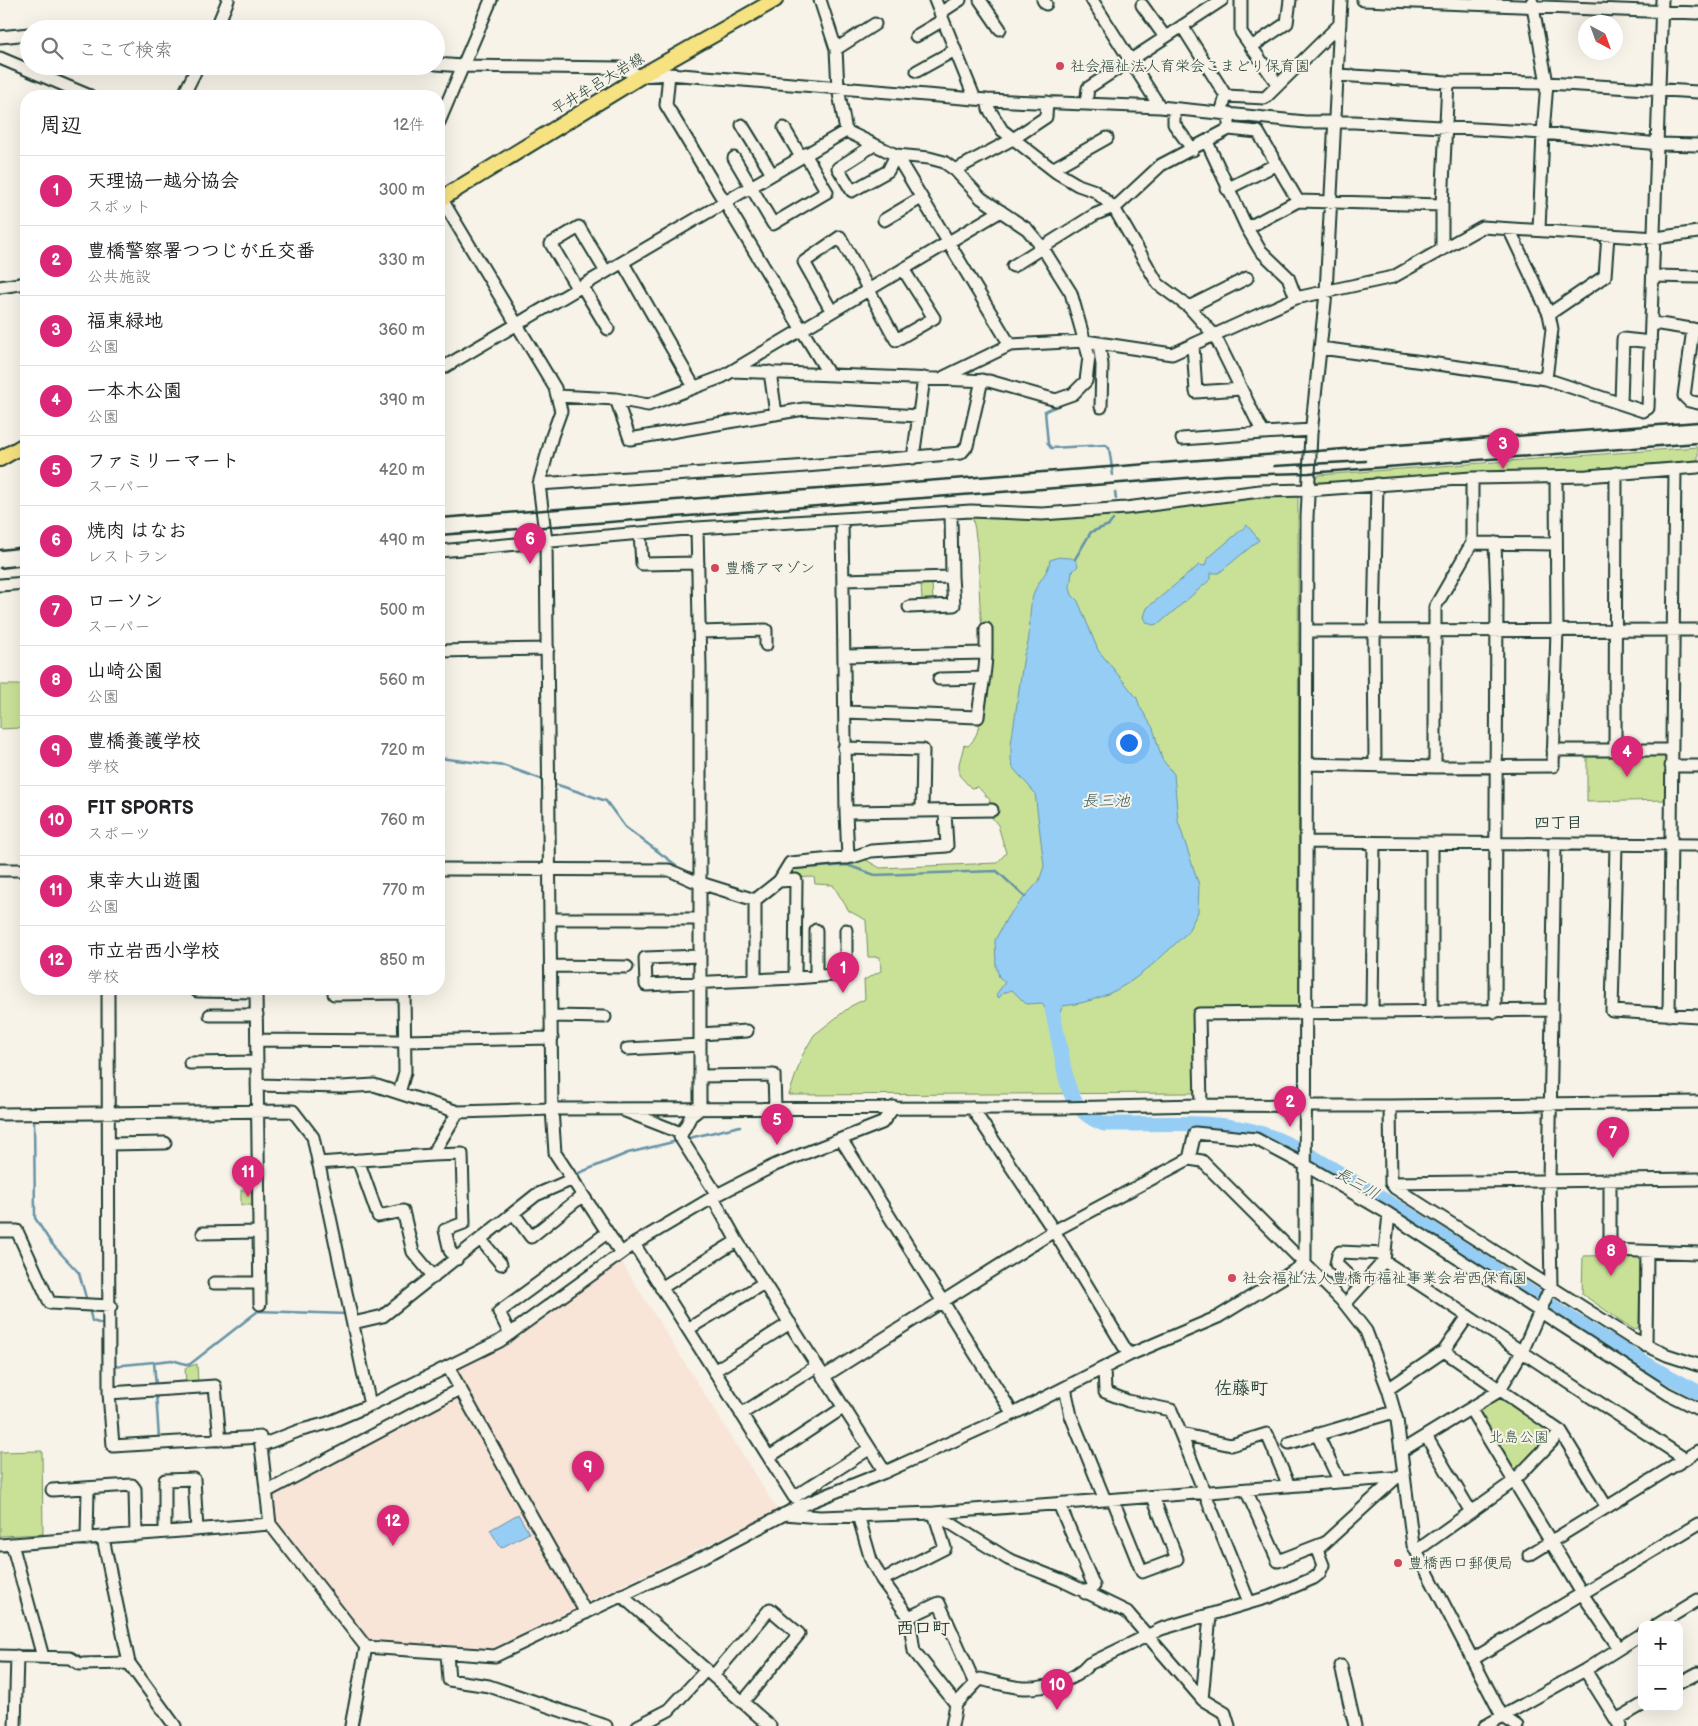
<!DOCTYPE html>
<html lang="ja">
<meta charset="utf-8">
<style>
body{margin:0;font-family:"Balsamiq Sans","Klee One",sans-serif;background:#f2f2f2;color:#202124}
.controls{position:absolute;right:15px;bottom:15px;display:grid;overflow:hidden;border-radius:10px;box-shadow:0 5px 20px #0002}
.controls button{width:45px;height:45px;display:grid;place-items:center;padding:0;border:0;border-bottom:1px solid #e0e0e0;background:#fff;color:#202124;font:25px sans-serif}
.compass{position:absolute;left:1578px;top:15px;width:45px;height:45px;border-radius:50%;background:#fff;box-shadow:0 5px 20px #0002;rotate:139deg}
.you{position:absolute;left:1128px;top:742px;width:18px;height:18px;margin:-12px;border:4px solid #fff;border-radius:50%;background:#1a73e8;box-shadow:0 0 0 8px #1a73e833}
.badge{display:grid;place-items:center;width:32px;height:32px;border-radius:50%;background:#db2777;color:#fff;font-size:16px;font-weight:700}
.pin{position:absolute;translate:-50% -41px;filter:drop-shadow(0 1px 2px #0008)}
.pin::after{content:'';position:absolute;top:26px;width:18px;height:15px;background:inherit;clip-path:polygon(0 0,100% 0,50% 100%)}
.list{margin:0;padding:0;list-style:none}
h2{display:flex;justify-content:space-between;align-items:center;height:65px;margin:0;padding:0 20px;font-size:21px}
h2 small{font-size:16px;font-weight:400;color:#757577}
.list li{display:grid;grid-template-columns:32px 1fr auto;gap:15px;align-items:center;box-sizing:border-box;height:70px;padding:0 20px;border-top:1px solid #e0e0e0}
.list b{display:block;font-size:19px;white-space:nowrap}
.list p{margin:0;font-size:16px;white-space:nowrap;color:#757577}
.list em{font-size:16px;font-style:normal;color:#757577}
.icon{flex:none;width:28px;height:28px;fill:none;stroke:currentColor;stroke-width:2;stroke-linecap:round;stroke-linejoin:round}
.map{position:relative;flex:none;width:1698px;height:1726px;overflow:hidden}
.search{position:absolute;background:#fff;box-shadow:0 5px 20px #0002;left:20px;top:20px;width:425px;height:55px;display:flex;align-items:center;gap:12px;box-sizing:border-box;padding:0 18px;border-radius:28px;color:#757577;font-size:19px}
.panel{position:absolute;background:#fff;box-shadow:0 5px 20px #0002;left:20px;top:90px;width:425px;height:905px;border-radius:20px}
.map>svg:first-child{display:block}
.built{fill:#f9e5d8}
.green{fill:#c9e197;stroke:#748f66}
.water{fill:#95cdf4;stroke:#6693a7}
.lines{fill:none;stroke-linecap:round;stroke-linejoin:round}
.stream{stroke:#6693a7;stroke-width:2.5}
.river{stroke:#95cdf4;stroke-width:15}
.minor-casing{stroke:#1f3d34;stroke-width:15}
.major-casing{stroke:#1f3d34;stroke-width:18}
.minor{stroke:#f7f3e8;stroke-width:11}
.major{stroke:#f6e281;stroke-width:14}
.rail{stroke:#1f3d34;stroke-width:2.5}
.poi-dot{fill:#d1495b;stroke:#f7f3e8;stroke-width:2}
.labels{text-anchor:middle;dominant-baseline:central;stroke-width:4;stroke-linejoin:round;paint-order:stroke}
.poi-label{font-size:15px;fill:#1f3d34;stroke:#f7f3e8;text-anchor:start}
.street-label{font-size:15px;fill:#1f3d34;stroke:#f7f3e8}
.park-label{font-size:15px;fill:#385643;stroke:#f7f3e8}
.water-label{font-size:16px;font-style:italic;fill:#375a5a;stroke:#f7f3e8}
.neighbourhood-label{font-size:16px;font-weight:bold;fill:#1f3d34;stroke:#f7f3e8}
.quarter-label{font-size:18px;font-weight:bold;fill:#1f3d34;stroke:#f7f3e8}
</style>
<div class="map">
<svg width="1698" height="1726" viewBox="0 0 1698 1726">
<rect width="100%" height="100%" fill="#f7f3e8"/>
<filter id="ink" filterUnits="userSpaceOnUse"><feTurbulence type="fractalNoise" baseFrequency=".02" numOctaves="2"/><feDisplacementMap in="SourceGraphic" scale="10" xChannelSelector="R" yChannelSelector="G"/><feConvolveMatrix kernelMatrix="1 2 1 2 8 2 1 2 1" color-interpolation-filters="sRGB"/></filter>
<g filter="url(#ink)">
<path class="built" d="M621,1261L778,1511L587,1602L455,1367L501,1346Z
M458,1395L579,1607L492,1649L368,1639L276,1522L272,1495Z"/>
<path class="green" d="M1698,447V460L1556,472L1397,477L1320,485L1314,479L1319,475Z
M1298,494L1299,1005L1295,1008L1195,1010L1196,1089L1192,1093L789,1095L802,1056L814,1035L851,1006L865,999L864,980L881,971L880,957H868L866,920L849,911L833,885L815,884L814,877L785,878L793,866L861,857L880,868L997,863L1006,853L998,825L989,814L990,800L978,787L971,788L959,775V764L964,745L968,746C983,733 979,710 984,693C986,686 990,678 990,671C991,654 984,641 982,626C977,589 981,552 972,515Z
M921,582H932L933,601L922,602Z
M0,685H26V717L19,728L0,729Z
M1587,752L1666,754V800L1587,802Z
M241,1190H254V1205H241Z
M1637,1255L1640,1258L1639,1323L1638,1328L1633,1329L1582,1294L1583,1256Z
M197,1364L198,1382L186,1383L185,1368Z
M1500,1396L1554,1431V1435L1517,1474H1513L1477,1409Z
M42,1451L43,1534L0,1536V1452Z"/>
<path class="water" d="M1247,525L1259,540L1219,573H1211V579L1160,623L1153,625L1147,623L1144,617L1147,608L1199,565L1205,566L1207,559Z
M1059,557C1069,559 1075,555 1078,566L1072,572L1070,587L1072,595L1078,601L1098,650L1137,698L1140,707L1153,728L1162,759L1174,774L1178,821L1199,885L1198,912L1187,933C1146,971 1120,999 1063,1006L1060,1012H1047L1042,1003L1026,1004L1012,990L1003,993L999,998L996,995L1005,982L999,977L996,966L995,940L1008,916L1039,881L1044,866L1035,793L1013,768L1011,760V744L1024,655C1033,636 1027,615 1033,596C1036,582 1048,575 1050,560Z
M518,1514L529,1533L501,1548L490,1530Z"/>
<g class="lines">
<path class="stream" d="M1060,266L1075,291
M1092,375L1093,364
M1062,404L1045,411L1048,444L1051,448L1106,445L1109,448L1113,475
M1115,492L1116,499
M1075,559L1091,532L1109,525L1113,520
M439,758L505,766L544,780
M552,783L606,801L625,827L676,865
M792,869L847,865L875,875L997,871L1025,897
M34,1118L35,1218L51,1243L79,1273L87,1301
M685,1139L740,1126
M574,1175L628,1153L677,1141
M89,1308L92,1321L106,1325
M113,1366L154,1362
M156,1387L154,1362L172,1360L189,1365L258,1311L347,1314
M156,1393L159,1439"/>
<path class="river" d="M1052,1009C1055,1024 1058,1038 1061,1052C1067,1084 1069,1111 1104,1124C1155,1125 1218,1118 1266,1135C1303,1148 1338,1173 1372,1193C1482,1257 1584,1334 1698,1392"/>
<g class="minor-casing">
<path id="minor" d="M820,0L836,49L838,88L846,131
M935,0L975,99
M980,0L1000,29
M1043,0L1046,4
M1092,0L1160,107
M1241,0V32L1278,85
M1363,0L1698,13
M1532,2L1547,83L1543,133L1539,230
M1142,5L1165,37
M940,13L960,0
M1182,26L1226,96L1221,113
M216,29L228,0
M916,36L943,20
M0,37L29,34
M1251,47L1287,23L1290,0
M836,49L875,24
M0,58L90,96
M436,64L462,66L620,68L641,76L669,74L987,100L1160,107L1305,122H1354L1543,133L1659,144L1698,145
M917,71L955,50
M669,74L666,105L828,373
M1338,75L1448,82L1547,83L1698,92
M183,96L198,66
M1226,96L1265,98L1340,24
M987,100L989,109L1002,130L1056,172L1078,185L1095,191L1114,208L1158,284L1189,307L1215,336L1263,433L1311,430
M1086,104L1088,88L1222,0
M1174,109V124L1193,150
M439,122L491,0
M742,125L772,174
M784,128L801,157
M1229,129L1258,132L1298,201
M1207,142L1247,228L1260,250L1288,277L1296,298
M874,145L838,168L852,191L888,171L896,155L1010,345
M734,158L773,224L827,192L805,154
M1052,169L1107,138
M955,170L1013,139L1046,117L1047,102
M1227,189L1277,164
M441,198L555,388L561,411L552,436L539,484L546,541L552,1109L555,1153L621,1253
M884,220L921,198
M1247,228L1298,201L1442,205
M1509,229L1549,314L1552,329L1546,379
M1442,248V205L1448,82
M623,263L694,387
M1013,266L1094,215L1118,205L1161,165L1229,129V113
M1654,276L1698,277
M582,286L608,329
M0,287L26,283
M577,288L551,244L579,227L606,272
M1189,307L1247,278
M831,310L804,262L840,237L896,340L934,318L903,269
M1549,314L1605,276L1608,235
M1653,323L1698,330
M1693,329L1684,396L1689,401L1698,403
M1099,343L1102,365L1101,407
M1193,345L1196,392L1241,389
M1321,348L1546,379L1643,411L1648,408L1662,0
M439,370L846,131L896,155L929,158L944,162L955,170L981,198L1027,229L1042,247L1071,293L1089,357L1086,381L1073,394L1056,400L989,381L732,371
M770,372L776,414
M944,377L1010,345L1085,341L1172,354L1296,298L1393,277L1482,227L1656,238L1698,232
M557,396L616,399L648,405L722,377L1001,211
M616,399L630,439L804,409L918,416
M1621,403L1623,339L1651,342
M1182,439L1263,433
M913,458L924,378
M1472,478V543L1556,544
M539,484L794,467L961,453L967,446L982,380
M842,519L846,812L992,810
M697,528L700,668V1109L691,1116L680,1137L717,1195
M640,533L642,564L698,563
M439,551L697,528L971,511L1042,514L1126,508L1260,491L1308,490L1472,478L1587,476L1698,467
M843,580L952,577L951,513
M0,585L26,583
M909,607L954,605L952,577
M1308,631L1698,630
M700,632L766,630V645
M439,651L548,649
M986,653V629
M844,656L986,653C986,674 980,695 978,717L845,712
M939,679L984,678
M844,748L923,750L922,811
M1615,749L1616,473
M1553,750H1671
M1306,764L1435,767L1553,766L1557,629L1556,477
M1375,765L1374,630L1377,484
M1671,766H1698
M1435,767V607L1472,543
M846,812L848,858
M1306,842L1698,845
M1616,845L1612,1011L1698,1016
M439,869L669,870L694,881L755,900L779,881L790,863L853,857L871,851L947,846L945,812
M0,870H26
M755,900V980
M551,919H699
M700,956L645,958L646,985L795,978L796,880L779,881
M551,966L627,967
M816,976V930
M795,978L846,974V930
M108,989L109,1393L113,1446L260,1437L270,1524L366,1647L495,1656L713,1552L800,1506L885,1472L1013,1414L1129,1355L1218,1317L1305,1264L1307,517L1311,434L1326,293L1341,0
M256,989L260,1304
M197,991L256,992
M334,994L404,993
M1372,1012L1374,844
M1432,1012V844
M1495,1012L1497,599L1495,543
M210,1015H257
M1669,1015L1675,469
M552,1016L605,1017
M700,1034L747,1031
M258,1040L404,1041L552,1038
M627,1049L700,1045
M190,1063L257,1062
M700,1076L774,1075L775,1108
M257,1085L341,1087L374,1085L458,1112L552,1109L1058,1108L1201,1105L1390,1106L1698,1102
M399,1093L405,1072L404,989
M1201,1105L1199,1014L1551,1010
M1390,1106L1391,1183L1395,1188L1631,1338L1667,1355L1698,1365
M972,1108L1054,1231L1129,1355
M625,1111L681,1133
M0,1114L293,1111L313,1137L370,1405
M841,1139L882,1123L894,1107
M109,1144L165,1143
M432,1155L462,1154L464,1223L445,1230L450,1251L457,1259
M1189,1159L1195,1133L1256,1139L1305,1165L1389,1214L1668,1394L1698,1409
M358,1160L378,1216L403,1211L413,1252L434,1277
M318,1163L432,1155L458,1112
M1610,1180V1250L1698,1253
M1391,1183L1698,1179
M713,1198L737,1241L885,1472
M514,1214L531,1237L582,1196
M0,1231H17L50,1303L111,1306
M203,1233L259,1232
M481,1240L501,1264
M634,1244L794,1497L869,1449
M1384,1261L1685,1459
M214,1283H260
M1360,1287L1336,1264L1338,1255L1340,1252L1385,1254
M661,1288L737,1241
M1345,1304L1384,1261L1389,1214
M353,1323L383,1316L536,1195L573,1179
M688,1329L764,1283
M510,1334L499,1312L607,1233
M1646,1346L1647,1252
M1444,1351L1561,1432L1606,1506
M448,1367L586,1613
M1104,1368L1105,1392L1128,1401L1171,1410L1249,1602
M714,1371L790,1323
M823,1377L1054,1231L1189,1159L1202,1161L1345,1304L1366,1331L1388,1389L1397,1420L1413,1545L1502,1716L1517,1726
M1065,1388L1071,1416L1105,1500
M1388,1389L1444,1351L1468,1316
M109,1393L215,1386L220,1440
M1471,1410L1583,1595L1619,1648
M741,1414L817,1366
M1181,1434L1231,1445L1267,1434L1289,1486
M1317,1434L1340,1482
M1426,1436L1471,1512
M1289,1443L1394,1412
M262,1445L298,1431L328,1423L370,1405L500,1341L634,1244L717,1195L775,1165L841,1139L1013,1414
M1401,1451L1499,1391L1522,1352L1551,1286L1549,1181L1555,844
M769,1457L843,1408
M52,1490L132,1485L135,1489L136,1535
M1246,1490L1278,1561L1322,1544
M266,1492L460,1389
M1113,1500L1142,1572L1177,1559L1153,1497
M1059,1504L1094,1586L1085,1593
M934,1513L1008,1559L1061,1580L1127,1612L1203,1700L1225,1713L1229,1726
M784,1514L820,1517L934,1513L1404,1477
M858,1515L871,1560L882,1580L909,1617L914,1651L956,1704L952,1726
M165,1532V1480L194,1479L197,1530
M103,1538L129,1663L175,1726
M87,1539L88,1488
M12,1544L43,1657
M0,1545L270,1524
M1416,1551L1514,1481L1561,1432
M1529,1555L1698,1451
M882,1580L945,1548L934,1513
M621,1595L770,1726
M909,1617L939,1603L975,1684L956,1704
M1657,1625L1698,1600
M447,1653L449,1680L489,1686L606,1726
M0,1656L70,1658L80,1664L129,1663
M1473,1659L1698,1524
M1341,1666L1355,1726
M1585,1670L1620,1726
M713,1676L770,1609L799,1634L743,1702
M1679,1683L1698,1673
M975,1684L980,1679C994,1682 1009,1687 1023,1688C1045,1689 1075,1681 1089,1664L1161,1629L1269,1597L1314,1578L1319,1574L1323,1565L1317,1550L1397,1477
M1202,1699L1210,1616
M1616,1720L1642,1705
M15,1726L17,1656
M351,1726L366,1647
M638,1726L669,1710L706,1670
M1485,1726L1585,1670L1642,1634"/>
</g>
<g class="major-casing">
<path id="major" d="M439,200L641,76L775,0
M0,459L26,444"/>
</g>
<use href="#minor" class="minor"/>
<use href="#major" class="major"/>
<path class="rail" d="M1274,466L1366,461
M439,518L1698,422
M439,535L1225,475L1309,473L1698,443
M0,550L26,547
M0,568L26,565"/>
</g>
</g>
<g class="poi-dot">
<circle cx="1060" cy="66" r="5"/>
<circle cx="715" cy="568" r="5"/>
<circle cx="1232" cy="1278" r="5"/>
<circle cx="1398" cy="1563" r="5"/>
</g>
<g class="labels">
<g class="poi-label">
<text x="1070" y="66">社会福祉法人育栄会こまどり保育園</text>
<text x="725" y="568">豊橋アマゾン</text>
<text x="1242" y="1278">社会福祉法人豊橋市福祉事業会岩西保育園</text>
<text x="1408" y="1563">豊橋西口郵便局</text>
</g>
<g class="street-label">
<text transform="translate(598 84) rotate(-31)">平井牟呂大岩線</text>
</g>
<g class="park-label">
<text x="1519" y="1437">北島公園</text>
</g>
<g class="water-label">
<text x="1106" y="801">長三池</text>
<text transform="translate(1357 1184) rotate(30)">長三川</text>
</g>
<g class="neighbourhood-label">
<text x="1558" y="823">四丁目</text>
</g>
<g class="quarter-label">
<text x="1241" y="1388">佐藤町</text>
<text x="923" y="1628">西口町</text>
</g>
</g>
</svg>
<div class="controls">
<button>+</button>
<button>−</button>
</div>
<svg class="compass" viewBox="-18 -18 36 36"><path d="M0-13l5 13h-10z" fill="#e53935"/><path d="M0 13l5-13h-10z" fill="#757577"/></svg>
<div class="you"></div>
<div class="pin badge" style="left:843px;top:993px">1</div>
<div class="pin badge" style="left:1290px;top:1127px">2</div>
<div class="pin badge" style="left:1503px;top:469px">3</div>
<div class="pin badge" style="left:1627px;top:777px">4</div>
<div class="pin badge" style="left:777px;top:1145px">5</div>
<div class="pin badge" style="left:530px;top:564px">6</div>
<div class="pin badge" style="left:1613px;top:1158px">7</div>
<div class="pin badge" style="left:1611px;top:1276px">8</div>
<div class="pin badge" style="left:588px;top:1492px">9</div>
<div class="pin badge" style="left:1057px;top:1710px">10</div>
<div class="pin badge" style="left:248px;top:1197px">11</div>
<div class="pin badge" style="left:393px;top:1546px">12</div>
<div class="search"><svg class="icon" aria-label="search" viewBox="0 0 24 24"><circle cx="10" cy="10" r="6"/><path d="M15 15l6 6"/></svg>ここで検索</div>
<section class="panel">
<h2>周辺<small>12件</small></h2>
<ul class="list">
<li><span class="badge">1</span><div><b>天理協一越分協会</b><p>スポット</p></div><em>300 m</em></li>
<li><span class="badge">2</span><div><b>豊橋警察署つつじが丘交番</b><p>公共施設</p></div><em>330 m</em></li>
<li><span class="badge">3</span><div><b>福東緑地</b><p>公園</p></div><em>360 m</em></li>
<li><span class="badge">4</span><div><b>一本木公園</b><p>公園</p></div><em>390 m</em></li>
<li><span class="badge">5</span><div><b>ファミリーマート</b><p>スーパー</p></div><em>420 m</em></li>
<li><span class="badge">6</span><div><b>焼肉 はなお</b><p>レストラン</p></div><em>490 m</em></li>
<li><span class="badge">7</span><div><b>ローソン</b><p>スーパー</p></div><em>500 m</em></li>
<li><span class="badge">8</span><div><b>山崎公園</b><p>公園</p></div><em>560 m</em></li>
<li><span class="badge">9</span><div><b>豊橋養護学校</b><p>学校</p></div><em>720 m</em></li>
<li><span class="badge">10</span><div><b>FIT SPORTS</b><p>スポーツ</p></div><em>760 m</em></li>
<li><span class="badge">11</span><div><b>東幸大山遊園</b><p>公園</p></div><em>770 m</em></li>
<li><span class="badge">12</span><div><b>市立岩西小学校</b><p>学校</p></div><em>850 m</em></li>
</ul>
</section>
</div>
